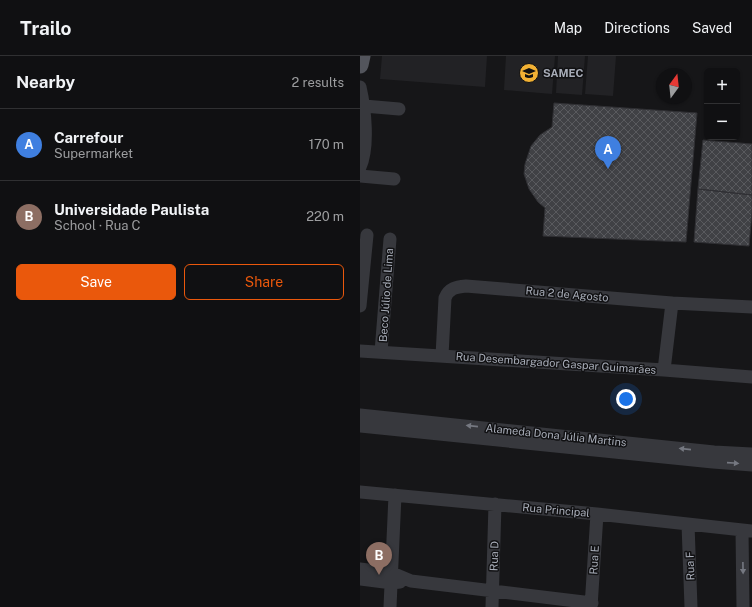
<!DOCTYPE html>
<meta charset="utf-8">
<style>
body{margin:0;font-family:"Public Sans",sans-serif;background:#19191b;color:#f1f3f6}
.controls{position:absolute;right:12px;top:12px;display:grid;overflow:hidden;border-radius:6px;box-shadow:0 1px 3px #0004}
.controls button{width:36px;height:36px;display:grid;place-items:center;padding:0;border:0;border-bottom:1px solid #303032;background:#101012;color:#f1f3f6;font:20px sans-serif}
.compass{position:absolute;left:296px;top:12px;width:36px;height:36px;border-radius:50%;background:#101012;box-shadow:0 1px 3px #0004;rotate:15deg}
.you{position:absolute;left:266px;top:343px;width:14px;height:14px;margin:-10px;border:3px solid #fff;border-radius:50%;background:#1a73e8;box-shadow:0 0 0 6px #1a73e833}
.badge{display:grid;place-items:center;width:26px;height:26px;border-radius:50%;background:#ea580c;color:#fff;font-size:13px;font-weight:700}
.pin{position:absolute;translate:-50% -33px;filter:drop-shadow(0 1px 2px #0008)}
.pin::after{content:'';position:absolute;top:21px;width:14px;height:12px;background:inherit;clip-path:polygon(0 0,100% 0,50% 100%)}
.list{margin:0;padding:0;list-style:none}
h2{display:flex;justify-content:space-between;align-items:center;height:52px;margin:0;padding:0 16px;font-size:17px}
h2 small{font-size:13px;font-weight:400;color:#9c9d9f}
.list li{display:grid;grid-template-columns:26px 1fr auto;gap:12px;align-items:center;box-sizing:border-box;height:72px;padding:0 16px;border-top:1px solid #303032}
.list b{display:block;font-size:15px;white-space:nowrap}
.list p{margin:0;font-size:13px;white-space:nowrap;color:#9c9d9f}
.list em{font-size:13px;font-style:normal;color:#9c9d9f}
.actions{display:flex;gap:8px;padding:12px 16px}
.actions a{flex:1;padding:9px 0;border:1px solid #ea580c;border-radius:6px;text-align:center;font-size:14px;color:#ea580c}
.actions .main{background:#ea580c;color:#fff}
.map{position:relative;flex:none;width:392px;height:551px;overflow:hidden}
header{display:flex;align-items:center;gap:24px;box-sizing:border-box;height:56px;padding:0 20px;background:#101012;border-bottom:1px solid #303032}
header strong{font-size:19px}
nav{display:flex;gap:22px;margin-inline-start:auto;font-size:14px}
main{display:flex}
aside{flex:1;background:#101012}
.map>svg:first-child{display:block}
.built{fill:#222225}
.building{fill:url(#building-cross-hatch);stroke:#303034}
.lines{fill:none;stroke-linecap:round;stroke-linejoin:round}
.minor{stroke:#37383d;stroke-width:13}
.major{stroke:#53555c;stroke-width:17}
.oneway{fill:#757881}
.labels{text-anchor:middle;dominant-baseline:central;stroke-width:3;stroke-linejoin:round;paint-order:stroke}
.poi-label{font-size:11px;font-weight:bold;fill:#a8adb8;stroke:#111113;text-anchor:start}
.street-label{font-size:11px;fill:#a8adb8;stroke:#111113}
</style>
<header>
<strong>Trailo</strong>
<nav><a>Map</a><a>Directions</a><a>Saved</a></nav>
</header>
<main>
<aside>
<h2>Nearby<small>2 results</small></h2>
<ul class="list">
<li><span class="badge" style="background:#3f7fe0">A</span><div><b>Carrefour</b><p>Supermarket</p></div><em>170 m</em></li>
<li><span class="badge" style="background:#8d6e63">B</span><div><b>Universidade Paulista</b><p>School · Rua C</p></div><em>220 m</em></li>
</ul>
<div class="actions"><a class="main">Save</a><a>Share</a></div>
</aside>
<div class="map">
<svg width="392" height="551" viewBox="0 0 392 551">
<defs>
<pattern id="building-cross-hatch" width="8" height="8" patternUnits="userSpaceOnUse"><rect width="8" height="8" fill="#404145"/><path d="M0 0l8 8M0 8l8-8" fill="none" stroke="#595a5e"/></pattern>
</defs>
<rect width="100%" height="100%" fill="#161618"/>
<path class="built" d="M22,0H127L125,31L20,23Z
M146,0H195L192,38L144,34Z
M198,0H225L222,39L196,37Z
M228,0H256L253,40L225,38Z"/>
<path class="building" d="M194,47L337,57L326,186L183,180L185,152L178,146L169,133L164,118L165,108L171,90L180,79L192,71Z
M343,84L392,88V139L338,133Z
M338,133L392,139V156L389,190L334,186Z"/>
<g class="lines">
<path class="minor" d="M0,31C5,53 9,91 0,111
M4,50L39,53
M0,120L34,123
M0,250L7,179
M0,295L304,314L392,321
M21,296L30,183
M82,300L85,242C89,232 96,231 106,230L312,247L392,251
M304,314L312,247
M0,359L354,396L392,398
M0,370L353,406L392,409
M0,436L237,458L392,475
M328,468L331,551
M382,474L383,551
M0,513L32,517L51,525L232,547
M0,523L32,527L40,526
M30,551L35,439
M132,551L135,448
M231,551L237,458"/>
<path class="major" d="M0,9L2,0"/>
</g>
<defs><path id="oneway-solid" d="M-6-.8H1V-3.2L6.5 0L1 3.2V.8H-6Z"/></defs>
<g class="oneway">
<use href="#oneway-solid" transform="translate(112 370) rotate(-174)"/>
<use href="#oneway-solid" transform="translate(325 393) rotate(-174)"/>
<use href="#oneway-solid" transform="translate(373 407) rotate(4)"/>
<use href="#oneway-solid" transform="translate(383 512) rotate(89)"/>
</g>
<defs>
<g id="university-disc" transform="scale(1)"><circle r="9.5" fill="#f2b134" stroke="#111113"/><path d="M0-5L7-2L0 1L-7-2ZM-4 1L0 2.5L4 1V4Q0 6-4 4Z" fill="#111"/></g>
</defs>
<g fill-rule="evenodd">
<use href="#university-disc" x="169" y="17"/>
</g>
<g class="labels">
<g class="poi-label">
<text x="183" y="17">SAMEC</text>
</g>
<g class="street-label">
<text transform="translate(207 238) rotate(5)">Rua 2 de Agosto</text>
<text transform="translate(26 239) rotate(-86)">Beco Júlio de Lima</text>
<text transform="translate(196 307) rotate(4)">Rua Desembargador Gaspar Guimarães</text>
<text transform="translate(196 379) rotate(6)">Alameda Dona Júlia Martins</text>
<text transform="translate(196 454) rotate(5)">Rua Principal</text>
<text transform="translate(134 500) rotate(-88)">Rua D</text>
<text transform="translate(234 504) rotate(-87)">Rua E</text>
<text transform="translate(330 510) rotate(-92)">Rua F</text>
</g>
</g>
</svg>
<div class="controls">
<button>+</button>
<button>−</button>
</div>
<svg class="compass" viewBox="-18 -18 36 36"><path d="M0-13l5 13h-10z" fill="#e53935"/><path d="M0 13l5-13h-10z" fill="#9c9d9f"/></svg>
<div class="you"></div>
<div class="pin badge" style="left:248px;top:113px;background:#3f7fe0">A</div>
<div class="pin badge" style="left:19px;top:519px;background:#8d6e63">B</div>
</div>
</main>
